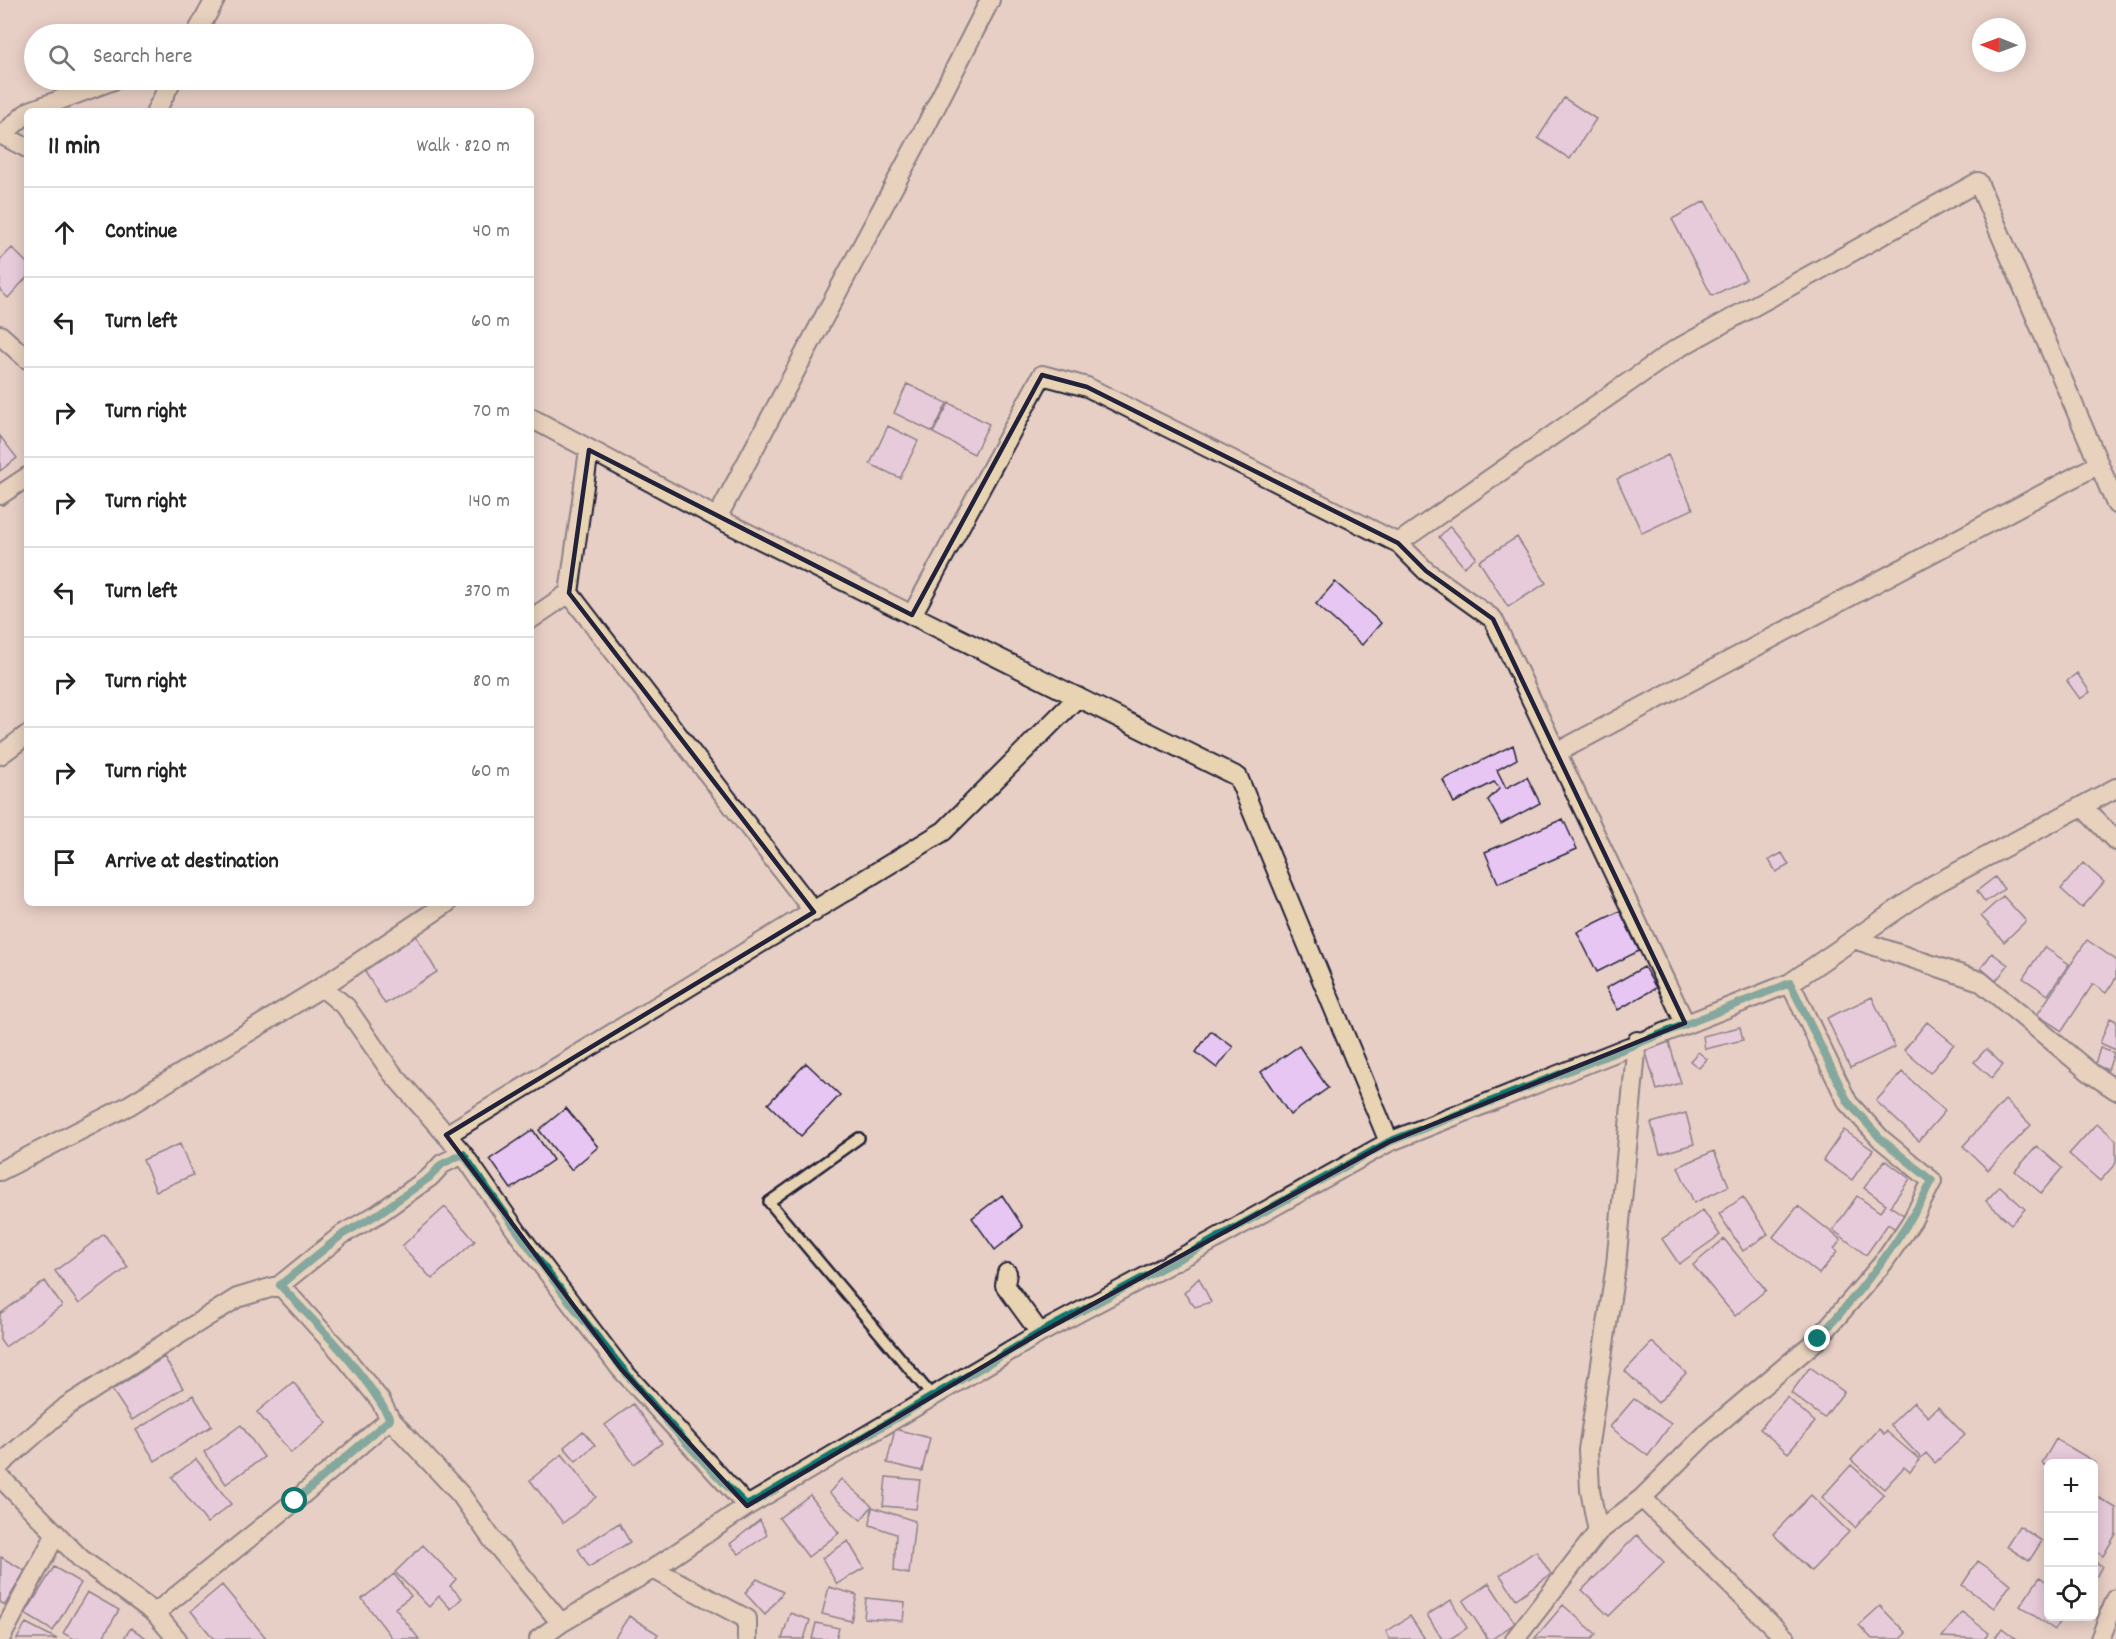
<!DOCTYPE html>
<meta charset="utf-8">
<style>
body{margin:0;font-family:Dekko,sans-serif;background:#f2f2f2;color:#222}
.controls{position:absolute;right:18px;bottom:18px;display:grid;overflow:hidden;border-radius:9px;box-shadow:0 3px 15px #0003}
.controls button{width:54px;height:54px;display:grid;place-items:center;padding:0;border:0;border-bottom:2px solid #e0e0e0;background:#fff;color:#222;font:30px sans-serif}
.compass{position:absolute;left:1972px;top:18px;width:54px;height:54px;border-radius:50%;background:#fff;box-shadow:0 3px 15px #0003;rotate:271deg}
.stop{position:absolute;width:18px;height:18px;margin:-14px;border:4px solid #0f766e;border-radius:50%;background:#fff}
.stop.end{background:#0f766e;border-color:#fff;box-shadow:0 2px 6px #0008}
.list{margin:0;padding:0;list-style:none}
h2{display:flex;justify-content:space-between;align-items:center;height:78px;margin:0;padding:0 24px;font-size:26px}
h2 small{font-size:20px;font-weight:400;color:#767676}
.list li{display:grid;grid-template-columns:39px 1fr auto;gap:18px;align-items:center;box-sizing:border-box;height:90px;padding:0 24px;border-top:2px solid #e0e0e0}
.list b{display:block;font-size:22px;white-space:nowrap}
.list em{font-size:20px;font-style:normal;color:#767676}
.icon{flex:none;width:33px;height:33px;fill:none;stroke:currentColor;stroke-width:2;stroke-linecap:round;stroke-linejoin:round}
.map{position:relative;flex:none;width:2116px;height:1639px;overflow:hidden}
.search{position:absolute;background:#fff;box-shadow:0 3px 15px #0003;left:24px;top:24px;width:510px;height:66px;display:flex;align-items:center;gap:15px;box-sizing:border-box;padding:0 21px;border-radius:33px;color:#767676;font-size:22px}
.panel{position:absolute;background:#fff;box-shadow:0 3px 15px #0003;left:24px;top:108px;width:510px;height:798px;border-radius:9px}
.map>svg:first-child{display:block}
.building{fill:#e8c6f3;stroke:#22223b;stroke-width:1.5}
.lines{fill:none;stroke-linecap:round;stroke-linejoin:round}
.lane-casing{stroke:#22223b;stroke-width:14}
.street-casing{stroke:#22223b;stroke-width:22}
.lane{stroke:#e8d3b2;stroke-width:9}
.street{stroke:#e8d3b2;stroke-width:18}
.route{stroke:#0f766e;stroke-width:8}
.marked{fill:none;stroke:#22223b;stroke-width:4.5;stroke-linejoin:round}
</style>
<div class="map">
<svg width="2116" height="1639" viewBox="0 0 2116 1639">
<rect width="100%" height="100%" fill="#e8cfc6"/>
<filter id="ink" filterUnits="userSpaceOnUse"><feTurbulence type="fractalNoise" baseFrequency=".0167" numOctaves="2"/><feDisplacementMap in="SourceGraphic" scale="12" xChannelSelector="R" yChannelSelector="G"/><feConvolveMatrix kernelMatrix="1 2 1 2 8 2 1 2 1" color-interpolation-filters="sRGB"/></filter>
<g filter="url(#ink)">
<path class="building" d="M1564,98L1596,119L1570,159L1538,138Z
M1705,201L1746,279L1712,296L1672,219Z
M12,248L27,263V277L8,298L0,290V260Z
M907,384L947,403L933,432L894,413Z
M949,403L989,424L974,454L933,433Z
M888,426L918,441L900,478L870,464Z
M0,436L17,458L0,471Z
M1668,455L1693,509L1642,533L1617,479Z
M1450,526L1476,557L1464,567L1439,537Z
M1517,537L1546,583L1508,607L1479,561Z
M1335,582L1381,623L1362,645L1316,604Z
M2077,673L2090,692L2080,699L2067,681Z
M1513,745L1517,759L1497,770L1506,788L1527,777L1540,803L1501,824L1488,800L1500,788L1494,782L1454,803L1443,780Z
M1563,819L1577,849L1498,883L1485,852Z
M1782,853L1789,865L1776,872L1769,860Z
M2083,863L2104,882L2082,908L2061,889Z
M1995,877L2004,889L1985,902L1977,891Z
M2003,896L2026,921L2004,942L1981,916Z
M1620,911L1639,951L1597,972L1577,932Z
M415,934L437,972L385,1004L362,967Z
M2087,940L2116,960V978L2106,993L2093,984L2062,1031L2037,1015Z
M2044,947L2069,964L2048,995L2023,978Z
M1992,953L2008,965L1996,981L1981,968Z
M1644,967L1656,988L1618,1010L1606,988Z
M1872,997L1895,1047L1850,1068L1827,1018Z
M2110,1018L2116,1021V1050L2100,1043Z
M1927,1022L1954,1044L1930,1073L1904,1050Z
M1740,1027L1743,1040L1705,1049L1703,1036Z
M1211,1031L1233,1047L1217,1068L1196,1052Z
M1669,1042L1681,1083L1657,1090L1645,1049Z
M1299,1046L1328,1088L1290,1115L1261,1072Z
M2100,1048L2114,1053L2108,1070L2095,1065Z
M1986,1049L2003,1065L1992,1078L1974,1062Z
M1698,1052L1707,1059L1699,1068L1690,1061Z
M806,1063L840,1095L801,1136L768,1104Z
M1902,1072L1945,1111L1919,1141L1876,1101Z
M2005,1100L2031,1125L1988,1170L1963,1146Z
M566,1108L598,1147L571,1170L539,1130Z
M1686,1113L1694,1144L1660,1154L1651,1123Z
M2097,1123L2116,1140V1163L2100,1181L2069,1154Z
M533,1130L553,1160L511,1189L490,1159Z
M1844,1130L1873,1150L1852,1180L1823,1160Z
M180,1144L193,1175L156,1191L143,1160Z
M2037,1146L2062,1168L2041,1193L2015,1171Z
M1714,1151L1729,1186L1694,1203L1678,1167Z
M1885,1160L1910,1179L1890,1206L1908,1218L1898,1231L1888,1224L1866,1255L1833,1230L1857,1196L1880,1212L1886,1204L1864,1188Z
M2000,1186L2025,1209L2011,1224L1986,1201Z
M1002,1195L1023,1227L995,1250L972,1218Z
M1743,1197L1768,1234L1743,1251L1719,1214Z
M1798,1206L1841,1240L1834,1249L1837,1252L1819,1274L1773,1237Z
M445,1207L475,1241L432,1279L402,1246Z
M1703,1210L1720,1235L1679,1264L1662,1239Z
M104,1234L128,1267L79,1304L55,1271Z
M1724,1239L1766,1290L1735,1316L1693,1265Z
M1199,1278L1211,1302L1195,1307L1184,1293Z
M45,1281L62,1306L5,1347L0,1340V1314Z
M1652,1342L1686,1373L1658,1403L1625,1371Z
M164,1357L183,1388L132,1420L112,1390Z
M1810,1367L1844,1392L1824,1418L1791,1393Z
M293,1382L327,1423L291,1453L257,1412Z
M193,1395L212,1426L155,1461L136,1430Z
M1787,1397L1815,1422L1788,1453L1760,1429Z
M1634,1399L1671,1424L1648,1456L1610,1427Z
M1914,1402L1928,1417L1938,1407L1965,1435L1935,1463L1926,1453L1921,1458L1890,1425Z
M633,1404L662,1443L634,1464L605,1425Z
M241,1425L264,1457L226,1484L204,1452Z
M895,1429L930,1438L922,1471L887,1463Z
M1879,1429L1884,1434L1886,1431L1920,1460L1910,1472L1904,1467L1884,1489L1851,1460Z
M583,1431L595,1445L576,1461L564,1447Z
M2056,1439L2095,1462L2094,1465L2048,1464V1467L2042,1463Z
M562,1454L596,1497L563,1523L530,1480Z
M196,1459L231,1504L207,1523L172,1477Z
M1851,1465L1884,1495L1855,1528L1822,1497Z
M886,1477L920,1480L916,1509L883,1506Z
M841,1479L872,1506L861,1520L829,1493Z
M810,1495L839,1533L808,1557L779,1518Z
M1811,1495L1849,1532L1811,1571L1773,1534Z
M2094,1495L2116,1508V1534L2103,1556L2094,1550Z
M872,1507L915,1521L909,1574L894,1571L896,1534L870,1525Z
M760,1520L767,1535L739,1554L730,1544Z
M619,1523L630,1542L589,1567L578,1549Z
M2019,1526L2042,1541L2029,1561L2006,1546Z
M1637,1535L1664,1562L1609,1616L1582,1590Z
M848,1541L864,1568L837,1584L822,1558Z
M423,1545L456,1579L450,1586L462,1598L451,1609L439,1596L429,1607L395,1572Z
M1536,1551L1551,1574L1516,1599L1500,1575Z
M1,1557L25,1571L5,1605L0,1602Z
M1978,1561L2011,1584L1994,1608L1962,1585Z
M2094,1561L2102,1566L2094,1581Z
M54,1567L81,1583L53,1631L25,1614Z
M394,1574L411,1596L395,1608L419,1639H393L362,1599Z
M2040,1577L2048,1583V1616H2064L2055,1630L2020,1606Z
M757,1579L783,1592L765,1615L745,1593Z
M1489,1583L1515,1623L1492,1639H1488L1463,1601Z
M222,1585L267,1639H214L191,1611Z
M829,1587L857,1595L851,1621L822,1614Z
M87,1592L119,1610L102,1639H74L63,1633Z
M866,1598L905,1602L903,1621L864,1618Z
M1451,1600L1467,1628L1450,1639H1442L1427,1615Z
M1563,1605L1596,1634L1592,1639L1535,1638Z
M1880,1606L1906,1633L1900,1639H1872L1859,1625Z
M1962,1612L1989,1633L1984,1639L1942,1637Z
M790,1613L810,1620L804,1639H782Z
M629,1616L658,1634L655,1639H614Z
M1410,1616L1425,1639H1390L1386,1632Z
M26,1623L57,1639H17Z
M816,1623L839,1628L836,1639H812Z
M131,1628L148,1639H123Z
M2002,1628L2016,1639H1994Z"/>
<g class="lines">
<g class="lane-casing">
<path id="lane" d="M859,1138L769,1202L933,1397"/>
</g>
<g class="street-casing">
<path id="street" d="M196,34L215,0
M30,111L114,80
M156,111L172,80
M0,134L27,148
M2,135L27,113
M0,335L27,359
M531,418L727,523L1238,777L1389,1142
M0,495L27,477
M717,518L926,126L990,0
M1398,543L1675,350L1978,182L2116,504
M569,593L589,450
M912,615L1042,375L1087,387L1398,543L1426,571L1493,619L1685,1023
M531,619L569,593L814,912
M1556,753L2099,464
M0,755L27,735
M2082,806L2116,841
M1854,939L1980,981L2092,1074L2116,1090
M322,987L447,903
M446,1135L944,831L1078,697
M0,1171L128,1106L322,987L346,1007L392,1073L463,1154L520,1236L621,1369L747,1506
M1007,1273L1005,1285L1040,1333
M280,1285L343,1234L378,1214L430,1177L442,1164L463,1154
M0,1465L67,1406L156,1349L237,1298L280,1285L344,1356L380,1400L390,1419L461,1495L494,1542L561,1623
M0,1477L81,1559L155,1613L177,1639
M1642,1498L1786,1639
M1598,1532L1590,1490L1588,1450L1616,1265L1637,1041
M653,1569L747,1619V1639
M155,1613L295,1501L390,1419
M0,1639L56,1534
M539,1639L561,1623L653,1569L747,1506L1040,1333L1203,1246L1389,1142L1790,983L1933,885L2116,788
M1515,1639L1598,1532L1642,1498L1708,1432L1818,1339L1883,1263L1912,1221L1932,1181L1881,1139L1848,1103L1790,983
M2100,1639L2116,1599"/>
</g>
<use href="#lane" class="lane"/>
<use href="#street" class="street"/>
</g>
</g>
<g class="lines" filter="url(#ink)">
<path class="route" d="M295,1501L390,1419C363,1369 319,1327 280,1285L343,1234L378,1214L430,1177L442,1164L463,1154C549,1278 639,1400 747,1506L1040,1333L1203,1246L1389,1142L1790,983L1848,1102L1881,1139L1932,1181C1899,1245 1864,1286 1818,1339"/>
</g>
<path d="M0 0H2116V1639H0ZM1042,375L1087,387L1398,543L1426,571L1493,619L1685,1023L1389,1142L1040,1333L747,1506L621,1369L446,1135L814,912L569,593L589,450L912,615Z" fill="#e8cfc6" fill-opacity=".55" fill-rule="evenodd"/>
<path class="marked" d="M1042,375L1087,387L1398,543L1426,571L1493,619L1685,1023L1389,1142L1040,1333L747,1506L621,1369L446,1135L814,912L569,593L589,450L912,615Z"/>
</svg>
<div class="controls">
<button>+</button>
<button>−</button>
<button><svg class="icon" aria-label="locate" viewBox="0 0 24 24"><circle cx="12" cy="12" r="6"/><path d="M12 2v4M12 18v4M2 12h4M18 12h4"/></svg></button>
</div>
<svg class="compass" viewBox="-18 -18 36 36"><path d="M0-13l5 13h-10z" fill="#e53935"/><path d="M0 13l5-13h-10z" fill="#767676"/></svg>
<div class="stop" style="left:295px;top:1501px"></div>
<div class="stop end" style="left:1818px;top:1339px"></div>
<div class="search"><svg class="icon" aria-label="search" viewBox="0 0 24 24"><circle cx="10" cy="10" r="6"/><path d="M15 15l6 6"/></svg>Search here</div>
<section class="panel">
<h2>11 min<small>Walk · 820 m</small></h2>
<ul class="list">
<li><svg class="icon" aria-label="ahead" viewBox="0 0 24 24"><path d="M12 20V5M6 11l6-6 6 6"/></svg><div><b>Continue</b></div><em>40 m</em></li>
<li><svg class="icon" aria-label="left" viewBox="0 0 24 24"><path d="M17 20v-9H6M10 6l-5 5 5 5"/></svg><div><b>Turn left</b></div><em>60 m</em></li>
<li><svg class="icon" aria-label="right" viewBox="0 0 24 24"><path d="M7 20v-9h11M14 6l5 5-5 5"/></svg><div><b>Turn right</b></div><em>70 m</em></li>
<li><svg class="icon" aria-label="right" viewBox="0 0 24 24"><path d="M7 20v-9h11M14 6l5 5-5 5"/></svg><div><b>Turn right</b></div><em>140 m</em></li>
<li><svg class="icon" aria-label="left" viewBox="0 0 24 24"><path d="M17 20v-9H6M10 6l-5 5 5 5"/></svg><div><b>Turn left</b></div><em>370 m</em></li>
<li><svg class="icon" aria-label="right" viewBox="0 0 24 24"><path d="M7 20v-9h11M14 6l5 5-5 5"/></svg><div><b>Turn right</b></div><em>80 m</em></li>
<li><svg class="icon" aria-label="right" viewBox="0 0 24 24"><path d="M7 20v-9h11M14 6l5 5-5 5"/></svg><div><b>Turn right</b></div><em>60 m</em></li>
<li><svg class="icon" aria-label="arrive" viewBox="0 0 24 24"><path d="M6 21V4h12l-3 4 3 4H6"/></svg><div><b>Arrive at destination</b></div></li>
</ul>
</section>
</div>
